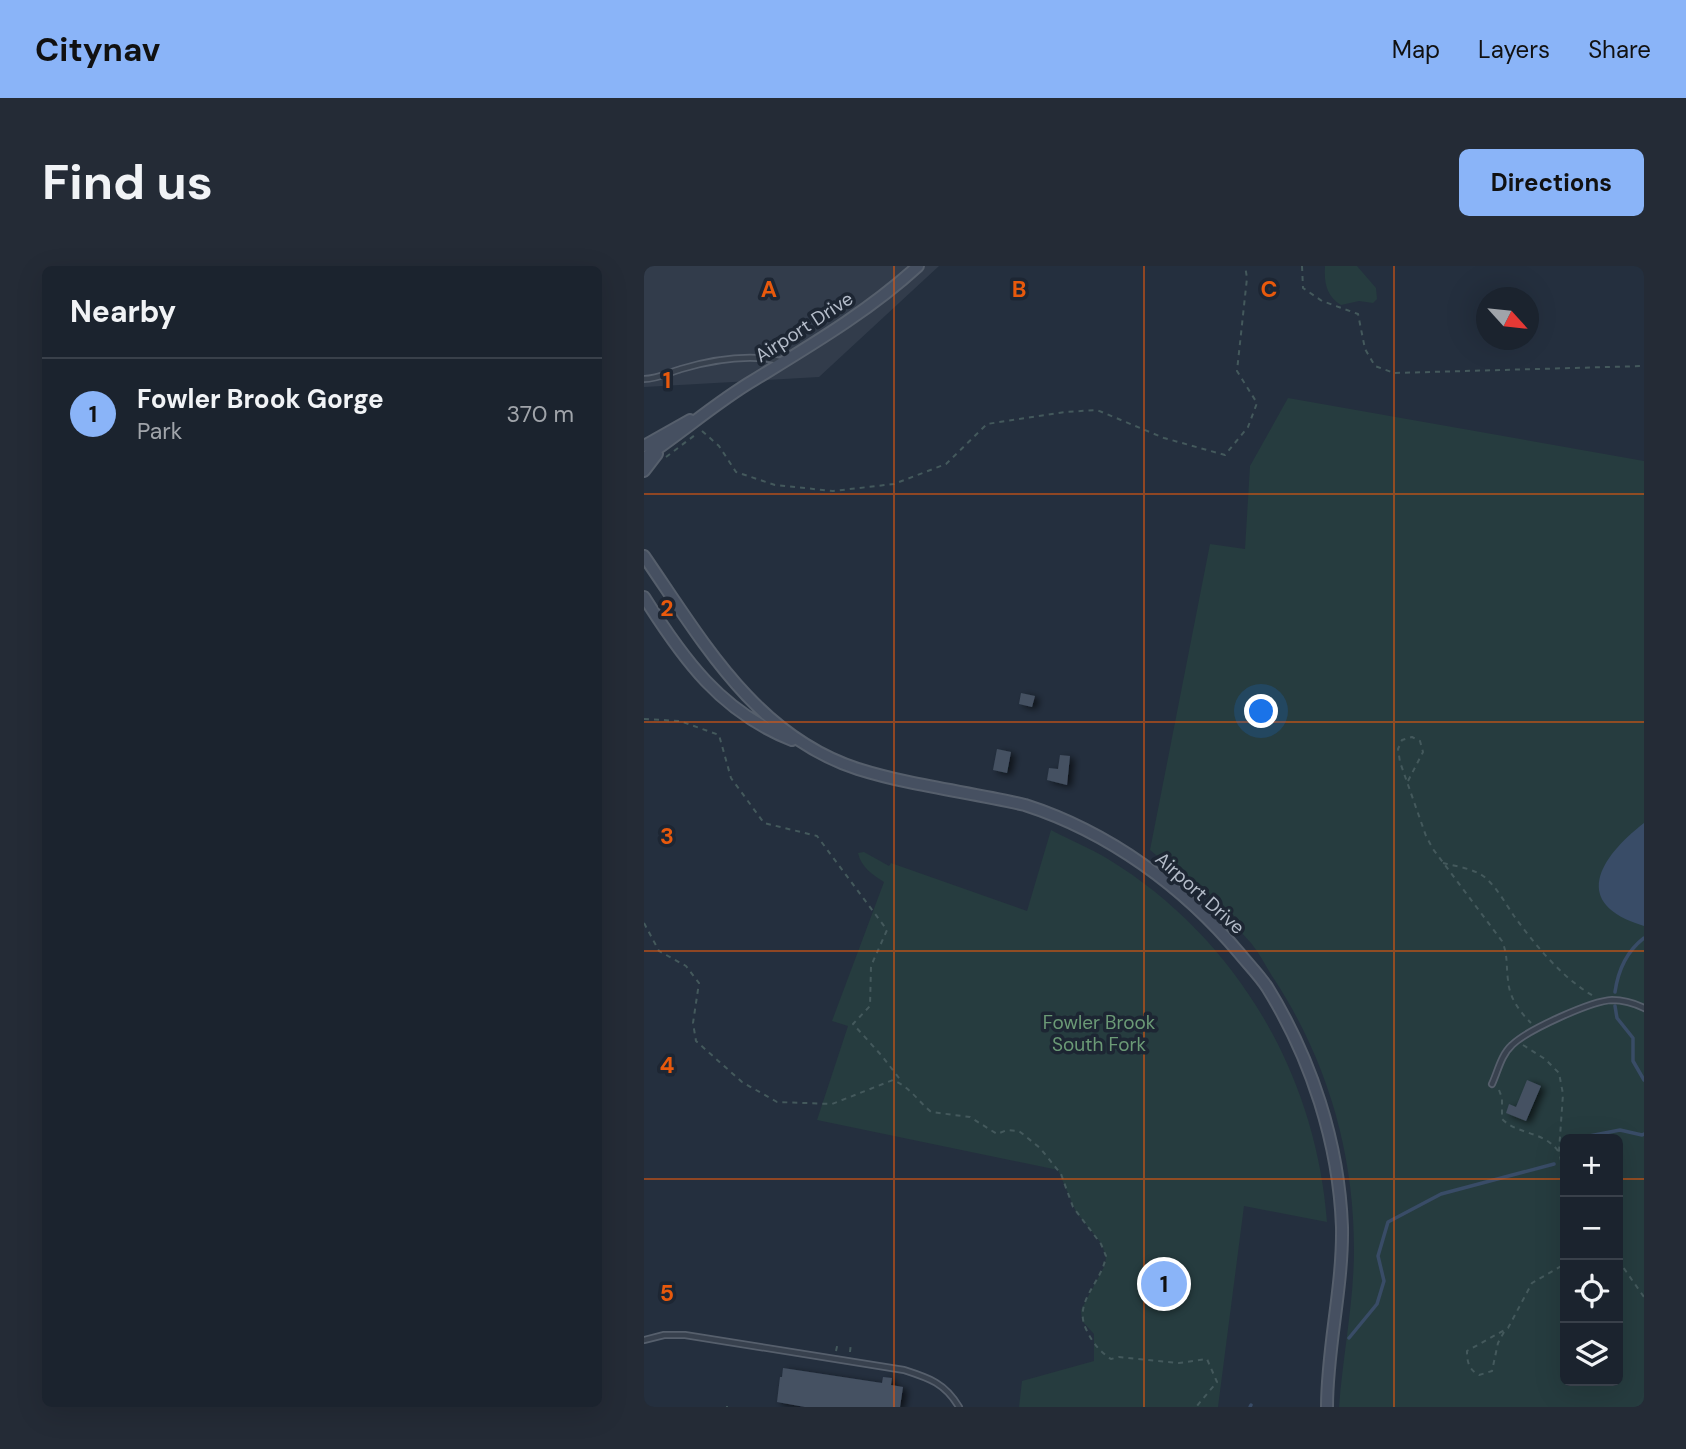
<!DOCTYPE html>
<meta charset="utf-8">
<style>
body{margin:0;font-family:"DM Sans",sans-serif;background:#242b36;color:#f1f3f6}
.controls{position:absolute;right:21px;bottom:21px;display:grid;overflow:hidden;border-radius:10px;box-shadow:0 7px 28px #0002}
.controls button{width:63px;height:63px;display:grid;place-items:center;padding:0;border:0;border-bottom:2px solid #39404a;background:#1b232e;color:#f1f3f6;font:35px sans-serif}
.compass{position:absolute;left:832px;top:21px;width:63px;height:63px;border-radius:50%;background:#1b232e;box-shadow:0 7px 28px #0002;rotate:117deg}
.you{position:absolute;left:618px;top:446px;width:24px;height:24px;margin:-18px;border:5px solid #fff;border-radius:50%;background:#1a73e8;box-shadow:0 0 0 10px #1a73e833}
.badge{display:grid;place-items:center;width:46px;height:46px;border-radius:50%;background:#8ab4f8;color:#111;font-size:23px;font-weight:700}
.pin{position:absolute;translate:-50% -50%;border:4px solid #fff;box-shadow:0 2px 7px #0006}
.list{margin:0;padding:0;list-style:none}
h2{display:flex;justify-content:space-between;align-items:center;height:91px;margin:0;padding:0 28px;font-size:30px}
h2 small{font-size:23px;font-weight:400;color:#a0a4aa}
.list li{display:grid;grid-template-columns:46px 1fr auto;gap:21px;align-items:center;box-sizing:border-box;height:112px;padding:0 28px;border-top:2px solid #39404a}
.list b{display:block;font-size:26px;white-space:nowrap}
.list p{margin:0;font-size:23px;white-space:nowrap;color:#a0a4aa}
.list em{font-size:23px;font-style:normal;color:#a0a4aa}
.icon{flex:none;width:38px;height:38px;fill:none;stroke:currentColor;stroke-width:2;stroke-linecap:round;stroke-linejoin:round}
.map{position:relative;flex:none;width:1000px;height:1141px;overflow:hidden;border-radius:10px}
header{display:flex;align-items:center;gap:42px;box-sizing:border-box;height:98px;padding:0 35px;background:#8ab4f8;color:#111}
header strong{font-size:33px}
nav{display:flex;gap:38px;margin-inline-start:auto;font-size:24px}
.intro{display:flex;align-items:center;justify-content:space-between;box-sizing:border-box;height:168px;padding:0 42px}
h1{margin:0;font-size:49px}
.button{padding:18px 32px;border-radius:10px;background:#8ab4f8;color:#111;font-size:24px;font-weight:700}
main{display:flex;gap:42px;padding:0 42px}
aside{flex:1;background:#1b232e;border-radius:10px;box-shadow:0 7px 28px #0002}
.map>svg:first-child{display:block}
.airport{fill:#323c4b}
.green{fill:#263c3f;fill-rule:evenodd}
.water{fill:#394c67}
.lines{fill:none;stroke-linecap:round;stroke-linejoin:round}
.stream{stroke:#394c67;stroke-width:3.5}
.building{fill:#455162;filter:url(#shadow)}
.service-casing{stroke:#565f6c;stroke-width:8}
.secondary-casing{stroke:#565f6c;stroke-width:14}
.path{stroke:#44595c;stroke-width:2;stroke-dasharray:5 5;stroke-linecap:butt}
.service{stroke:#38414e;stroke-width:4.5}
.secondary{stroke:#465061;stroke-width:10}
.grid{fill:none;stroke:#e8590c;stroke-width:2;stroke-opacity:0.55}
.labels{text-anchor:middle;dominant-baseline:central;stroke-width:7;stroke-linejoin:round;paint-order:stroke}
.street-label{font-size:19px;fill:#b4bcc9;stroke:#1d2633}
.park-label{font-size:19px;fill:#6b9a76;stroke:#1d2633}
.grid-label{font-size:23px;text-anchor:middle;font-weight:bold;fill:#e8590c;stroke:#1d2633;stroke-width:7;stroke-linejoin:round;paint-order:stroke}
</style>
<header>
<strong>Citynav</strong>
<nav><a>Map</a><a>Layers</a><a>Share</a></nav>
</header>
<div class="intro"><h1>Find us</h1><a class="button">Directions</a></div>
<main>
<aside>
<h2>Nearby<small></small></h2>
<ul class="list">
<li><span class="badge">1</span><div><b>Fowler Brook Gorge</b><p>Park</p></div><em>370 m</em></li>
</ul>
</aside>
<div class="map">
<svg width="1000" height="1141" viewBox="0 0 1000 1141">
<defs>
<filter id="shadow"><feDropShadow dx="4.5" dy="2.5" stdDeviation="3.5" flood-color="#0009"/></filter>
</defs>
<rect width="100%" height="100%" fill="#242f3e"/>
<path class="airport" d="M0,0H295L175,111L0,121Z"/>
<path class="green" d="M681,0H713L732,22L733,33L729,37L715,35L697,39C682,30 680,16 681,0Z
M644,132L1000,195V1141H695C699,1088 710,1036 710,983C710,886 683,794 630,713C622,701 616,688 607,677C577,643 541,613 506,584L566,278L601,283L606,200ZM921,873H974V1115H921Z
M407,564C426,574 446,582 464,593C592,671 672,808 683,956L600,940L574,1141H375L378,1115L450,1095V1068L438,1055L437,1044L461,999L462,990L457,977L432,946L414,904L173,854L204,760L188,755L240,616C229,609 217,601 214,587L220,586L245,600L247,597L383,645Z"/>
<path class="water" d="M1000,557V660C926,638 955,592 1000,557Z"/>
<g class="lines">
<path class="stream" d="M971,726C974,705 983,685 1000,672
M971,740L973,752L989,772V795L1000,814
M930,873L976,864L998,869L1000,868
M920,889L921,888
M705,1072L733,1038L740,1015L734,990L744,956L797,928L910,898
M606,1141L607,1139"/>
</g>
<path class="building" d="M377,427L391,430L388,441L375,438Z
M353,483L367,486L363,507L349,504Z
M416,489L426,490L423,519L403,514L405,502L414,503Z
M883,814L897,820L882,855L862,847L865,838L872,841Z
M139,1102L238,1117L239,1111L248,1112L247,1119L259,1121L256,1141H161L133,1136L136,1111H138Z"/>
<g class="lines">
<g class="service-casing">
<path id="service" d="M0,113C13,113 24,107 37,103C68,94 105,88 136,95
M848,818C854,805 857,789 868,779C883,764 947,735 968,734C979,734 990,737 1000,742
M0,1074L20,1069H41L260,1104C285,1112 301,1117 315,1141"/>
</g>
<g class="secondary-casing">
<path id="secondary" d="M0,180L46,154
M0,192C38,167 71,137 110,114C167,79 225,45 274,0
M0,205L13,188
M0,290C58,374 111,470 214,503C268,520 326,526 381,539C465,566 540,621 596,688C605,699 615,709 623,721C667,792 695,877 698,961C699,1022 683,1081 683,1141
M0,331C39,393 77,446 148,474"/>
</g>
<path class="path" d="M658,0L659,22L678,35L714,48L721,83L731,100L750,107L1000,100
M58,165L75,180L92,206L131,219L189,225L250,218L302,198L343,158L421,146L453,144L520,172L581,189L604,161L613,137L593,105L603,12L601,0
M22,191L51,169
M0,453L36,455L75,469L87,512L120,557L173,570L243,664L227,700L226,740L209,758L238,790L258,816
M764,515L779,486L776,475L768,471L758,474L754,483L756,496L782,570L789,583L858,675C864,689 862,699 864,714C865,731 875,745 887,757
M799,597C811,600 825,602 836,608C850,616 861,637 870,650C892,680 918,712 951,731
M0,657L15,685L42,700L55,717L49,757L52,775L98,816L133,836L188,838L249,814C266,821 273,834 287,846L326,851L353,868L363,864L375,865L396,882L417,908L429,941L457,978L462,990C458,1017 429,1035 442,1063C448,1076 455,1085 467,1093L475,1091L535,1097L563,1093L573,1116L552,1141
M879,779L901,793L915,807L919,828L915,885L921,914
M855,824L858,832V853C874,869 900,865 914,885
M974,994L1000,1031
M860,1066L854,1077L848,1105L835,1109C825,1104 823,1096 823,1085L864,1062L888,1017L921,998
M192,1085L194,1076
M206,1086L207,1077
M83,1140V1141"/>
<use href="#service" class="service"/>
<use href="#secondary" class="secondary"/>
</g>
<path class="grid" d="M250,0V1141M500,0V1141M750,0V1141M0,228H1000M0,456H1000M0,685H1000M0,913H921M974,913H1000"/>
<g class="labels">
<g class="street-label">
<text transform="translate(160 61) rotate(-33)">Airport Drive</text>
<text transform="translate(556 627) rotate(42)">Airport Drive</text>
</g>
<g class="park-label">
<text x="455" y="756">Fowler Brook<tspan x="455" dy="22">South Fork</tspan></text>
</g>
</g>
<g class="grid-label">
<text x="125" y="31">A</text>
<text x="375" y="31">B</text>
<text x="625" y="31">C</text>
<text x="23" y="122">1</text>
<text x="23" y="350">2</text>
<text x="23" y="578">3</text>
<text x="23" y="807">4</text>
<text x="23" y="1035">5</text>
</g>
</svg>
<div class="controls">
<button>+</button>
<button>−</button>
<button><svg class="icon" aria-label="locate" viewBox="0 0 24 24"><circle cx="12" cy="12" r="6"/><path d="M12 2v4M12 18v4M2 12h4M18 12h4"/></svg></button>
<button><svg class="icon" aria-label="layers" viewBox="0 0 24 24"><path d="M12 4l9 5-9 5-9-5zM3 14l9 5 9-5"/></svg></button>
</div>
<svg class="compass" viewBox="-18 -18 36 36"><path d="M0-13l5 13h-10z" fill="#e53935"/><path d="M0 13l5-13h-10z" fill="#a0a4aa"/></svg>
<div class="you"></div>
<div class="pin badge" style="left:520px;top:1018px">1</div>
</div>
</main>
